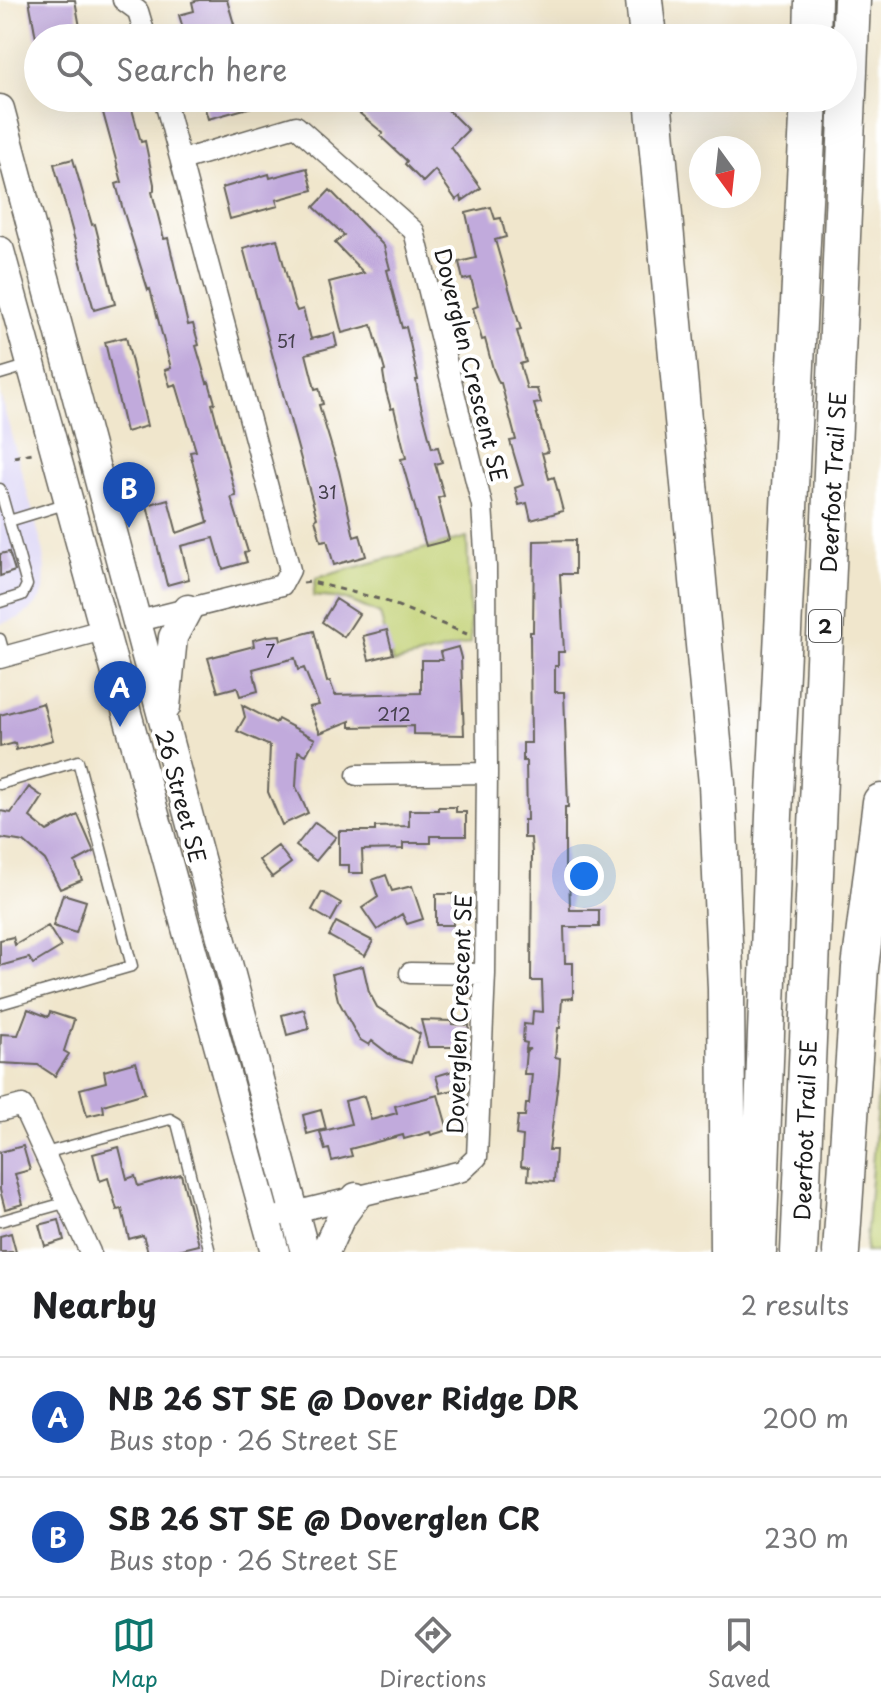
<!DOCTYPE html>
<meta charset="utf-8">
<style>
body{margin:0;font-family:"Playpen Sans",sans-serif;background:#f6f6f6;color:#202124}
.compass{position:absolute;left:689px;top:136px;width:72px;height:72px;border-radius:50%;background:#fff;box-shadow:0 8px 32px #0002;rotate:165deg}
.you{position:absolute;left:584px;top:876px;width:28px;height:28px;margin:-20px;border:6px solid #fff;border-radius:50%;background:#1a73e8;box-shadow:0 0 0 12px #1a73e833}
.badge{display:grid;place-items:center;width:52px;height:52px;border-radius:50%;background:#0f766e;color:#fff;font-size:26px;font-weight:700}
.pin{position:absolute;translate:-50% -66px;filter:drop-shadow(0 2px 4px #0008)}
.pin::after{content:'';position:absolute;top:42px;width:28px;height:24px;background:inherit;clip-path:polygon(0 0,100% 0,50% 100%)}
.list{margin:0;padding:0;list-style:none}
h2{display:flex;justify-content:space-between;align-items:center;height:104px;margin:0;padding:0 32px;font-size:34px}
h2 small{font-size:26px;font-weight:400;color:#757577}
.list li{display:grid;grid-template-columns:52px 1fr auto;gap:24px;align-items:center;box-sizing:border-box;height:120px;padding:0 32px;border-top:2px solid #e0e0e0}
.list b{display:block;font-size:30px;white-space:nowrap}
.list p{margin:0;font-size:26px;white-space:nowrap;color:#757577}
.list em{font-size:26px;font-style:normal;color:#757577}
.icon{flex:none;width:44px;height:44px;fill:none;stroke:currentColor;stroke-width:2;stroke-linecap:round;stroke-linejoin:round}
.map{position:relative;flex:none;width:881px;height:1252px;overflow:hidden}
.search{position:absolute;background:#fff;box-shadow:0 8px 32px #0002;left:24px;right:24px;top:24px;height:88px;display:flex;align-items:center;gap:20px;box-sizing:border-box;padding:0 28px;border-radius:44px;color:#757577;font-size:30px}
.sheet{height:344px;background:#fff}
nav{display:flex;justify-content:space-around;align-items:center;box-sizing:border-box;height:112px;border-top:2px solid #e0e0e0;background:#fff;font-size:22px;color:#757577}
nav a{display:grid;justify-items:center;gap:4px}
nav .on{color:#0f766e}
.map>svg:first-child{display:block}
.built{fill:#dcd5f6}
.green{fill:#c1d073;stroke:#6e7648;stroke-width:2}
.building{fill:#c1aadc}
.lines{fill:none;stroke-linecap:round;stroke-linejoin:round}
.lane-casing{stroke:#66635a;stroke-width:13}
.street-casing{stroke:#66635a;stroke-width:23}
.secondary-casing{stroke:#66635a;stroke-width:31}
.highway-casing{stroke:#66635a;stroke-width:39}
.path{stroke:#66635a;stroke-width:3;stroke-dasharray:6 6;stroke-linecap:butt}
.lane{stroke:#fff;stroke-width:10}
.street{stroke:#fff;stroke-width:20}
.secondary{stroke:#fff;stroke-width:28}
.highway{stroke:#fff;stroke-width:36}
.labels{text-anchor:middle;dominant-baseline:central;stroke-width:8;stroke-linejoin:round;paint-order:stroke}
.number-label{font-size:18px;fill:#45404c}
.shield{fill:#fff;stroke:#606060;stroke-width:2}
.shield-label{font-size:20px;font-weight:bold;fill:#1c1c1c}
.street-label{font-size:22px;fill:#1c1c1c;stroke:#fff}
</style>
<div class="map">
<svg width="881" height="1252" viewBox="0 0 881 1252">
<rect width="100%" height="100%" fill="#fff"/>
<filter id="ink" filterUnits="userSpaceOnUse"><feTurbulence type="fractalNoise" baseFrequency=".0125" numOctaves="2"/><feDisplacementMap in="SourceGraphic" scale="16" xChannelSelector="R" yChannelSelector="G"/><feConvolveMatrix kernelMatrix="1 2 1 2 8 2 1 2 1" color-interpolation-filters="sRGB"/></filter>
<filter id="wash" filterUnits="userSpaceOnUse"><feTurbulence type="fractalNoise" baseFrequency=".006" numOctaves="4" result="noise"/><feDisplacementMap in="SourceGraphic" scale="32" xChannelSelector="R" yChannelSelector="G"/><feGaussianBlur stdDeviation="1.8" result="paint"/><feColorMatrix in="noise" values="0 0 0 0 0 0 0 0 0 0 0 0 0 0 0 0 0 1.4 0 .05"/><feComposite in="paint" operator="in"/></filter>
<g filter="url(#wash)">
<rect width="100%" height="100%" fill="#f0e6cc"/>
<path class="built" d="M0,394L43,549L45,570L44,591L36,605L19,618L0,624Z"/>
<path class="green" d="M467,537L471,643L393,663L380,614L345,599L313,596L316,578Z
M881,1065V1252H865L878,1092Z"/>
<g id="blocks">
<path class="building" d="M29,0H75L82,38H36Z
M199,0H227L238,38H186L179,15L194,11L192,2Z
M99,98H129L141,142L145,141L154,184V191L152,192L164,239L168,238L188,325L193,324L199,345L196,346L207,383L209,382L215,403L212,404L236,496L231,497L248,552L244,553L247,562L223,569L214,538L181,546L189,579L167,585L147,505L168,499L177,533L208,522L190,452L196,451L176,384L170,386L165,370L171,368L150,289L148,290L123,210L116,184L122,182Z
M202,98H270V102L208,119Z
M370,98H393L404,107L411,98H436L468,130L451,147L481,188L462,201L461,196L456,200L435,170L423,182L405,164L407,161L380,136L383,133L358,112Z
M73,159L92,225L95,224L115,304L94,310L54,164Z
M307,168L313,190L276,200L278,206L230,219L222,188L269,174L270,178Z
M330,190L384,246L390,269L387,270L402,328L406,327L410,343L418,380H416L420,402L432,448L438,447L442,462L435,464L444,496L438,498L449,540L426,546L401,459L406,458L394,408L391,409L386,391L383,372L385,371L372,325L342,333L329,282L364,273L335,243L344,235L314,207Z
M491,207L495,219L501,218L506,237L495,240L521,330L517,331L526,362L520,364L527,389H537L541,403L534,404L548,452L542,453L549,479L554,477L563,511L531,520L527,503L519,505L515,488L523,485L510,441L516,440L501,383H499L493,369L485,339L482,340L473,308L478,306L471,278L463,280L459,262L476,258L466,213Z
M277,239L294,304L297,311L303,309L311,339L334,333L337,346L306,354L315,389L319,388L323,404L319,405L339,471L354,537L360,535L366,556L334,565L327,540L321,541L315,519L317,518L244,251L243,248Z
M126,337L147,426L126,432L105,342Z
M575,540V574H560L564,652H558V666H555V692H564L568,807H565V868H569L570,910H599V927H564L565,963H573V998L562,999L560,1028H558L555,1057L560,1058L559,1074L549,1150H556L554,1182L528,1180L529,1167L521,1166L523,1136L516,1135L518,1116H525L526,1104H529L532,1074H524L526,1051L530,1049H526L527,1043L523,1042L524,1024L532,1025L533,1011L543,1012L542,981H531L532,854L531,838H524V820H527L526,761H523V743H531L530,632H533L534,541Z
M9,552L15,571L0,576V554Z
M336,599L359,614L344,637L322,622Z
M387,630L393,654L369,660L363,636Z
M314,631L327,682L330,681L335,695L421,693V660H442L440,652L458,647L461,658L464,735L413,734V726L350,727V721L320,733L309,707L319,705L304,668L298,670L295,658L253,669L258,691L240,696L237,687L218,692L208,658L254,646L253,640L268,636L280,635L281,640Z
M43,703L53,740L16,750L15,743L0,747V715Z
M242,705L276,723L278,719L315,739L306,755L298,751L296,787L308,813L282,825L268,792L270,746L237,731L245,717Z
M29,787L43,797L30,817L47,831L78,815L94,852L75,862L82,880L60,889L45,860L24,842L0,838V811L11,813Z
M438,807H456V812H466V836H431V843H403V849L362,850L363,873H349V865H339V831H375V827L409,826V810H438Z
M315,822L336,837L316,861L296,846Z
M278,846L291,863L272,877L259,860Z
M386,875L392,891L412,886L423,919L407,924L402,914L377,930L362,908L378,897L372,880Z
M322,892L341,903L331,921L312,910Z
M63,894L86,901L76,933L53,926Z
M436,894H453V925H436Z
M336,922L373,941L365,956L329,936Z
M48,926L61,947L33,964L29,958L0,966V940L13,937L15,945Z
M363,966L369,992L377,1007L420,1034L411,1063L393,1057L372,1041L369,1045L359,1039L338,1000L332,974Z
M28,1009L48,1017L50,1012L74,1020L64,1051L69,1054L55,1076L38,1065L0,1063L1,1034L18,1035Z
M304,1009L309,1029L287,1035L282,1015Z
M421,1020L452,1021V1024L469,1025L468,1047H428Z
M136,1062L145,1093L103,1105L104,1112L87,1116L80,1089L106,1082L104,1071Z
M453,1071L458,1089L441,1093L436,1076Z
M438,1095L448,1130L431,1135L430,1132L404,1139L403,1135L350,1149L352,1156L332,1161L329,1149L325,1150L320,1132L351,1124L345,1101L364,1096L371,1120L397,1113L395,1106Z
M321,1110L326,1129L307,1134L303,1115Z
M23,1146L30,1170L15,1174L23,1204L5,1209L0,1190V1152Z
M119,1147L127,1179L135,1176L138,1186L181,1174L199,1245L170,1252H148L143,1235L129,1239L122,1209L117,1210L108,1178L100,1181L93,1154Z
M59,1220L64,1240L45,1246L39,1225Z
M11,1233L16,1252H0V1236Z"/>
</g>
</g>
<g filter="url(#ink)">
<use href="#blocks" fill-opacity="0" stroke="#66635a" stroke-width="2"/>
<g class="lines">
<g class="lane-casing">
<path id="lane" d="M0,374L30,365
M0,489L27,585L22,595L0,602
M9,521L68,503
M0,639L5,657
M0,784L78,761L132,966L0,1004
M45,1153L170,1119L177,1123L210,1252
M0,1221L68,1202"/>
</g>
<g class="street-casing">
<path id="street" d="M123,0L138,11L146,38
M182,160L296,126L414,231L482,505L486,567L487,773L485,974L477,1157L462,1171L282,1215
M135,622L282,585L290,570L164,98
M0,658L106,629
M357,775L487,773
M410,973L485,974
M0,1111L22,1105L90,1252"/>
</g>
<g class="secondary-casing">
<path id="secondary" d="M0,109L305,1252
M0,251L275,1252
M166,707L173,637L188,609
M325,1252L340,1219L356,1197"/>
</g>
<g class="highway-casing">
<path id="highway" d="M644,0L648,38
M812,38L813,0
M653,98L717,784L726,989L728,1252
M758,1252L774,815L809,98
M799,1252L852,0
M841,1252L860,968L881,802"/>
</g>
<path class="path" d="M14,457L32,453
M303,583L312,582L383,600L467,634"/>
<use href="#lane" class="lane"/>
<use href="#street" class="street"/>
<use href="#secondary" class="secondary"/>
<use href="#highway" class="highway"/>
</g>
</g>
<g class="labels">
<g class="number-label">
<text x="286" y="340">51</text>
<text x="327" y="491">31</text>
<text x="270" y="650">7</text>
<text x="394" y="713">212</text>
</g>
<rect class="shield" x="809" y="610" width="32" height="32" rx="6"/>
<g class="shield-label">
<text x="825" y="626">2</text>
</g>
<g class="street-label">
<text transform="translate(472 365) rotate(76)">Doverglen Crescent SE</text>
<text transform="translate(832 482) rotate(-87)">Deerfoot Trail SE</text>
<text transform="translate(182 796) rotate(75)">26 Street SE</text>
<text transform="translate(458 1014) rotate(-88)">Doverglen Crescent SE</text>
<text transform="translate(804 1130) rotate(-88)">Deerfoot Trail SE</text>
</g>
</g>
</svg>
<svg class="compass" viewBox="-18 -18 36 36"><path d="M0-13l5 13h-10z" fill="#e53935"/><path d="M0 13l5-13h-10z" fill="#757577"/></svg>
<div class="you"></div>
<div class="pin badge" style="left:120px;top:727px;background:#1a4fb4">A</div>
<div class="pin badge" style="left:129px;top:528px;background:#1a4fb4">B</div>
<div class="search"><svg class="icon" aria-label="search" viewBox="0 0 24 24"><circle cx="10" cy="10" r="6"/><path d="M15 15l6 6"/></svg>Search here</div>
</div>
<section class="sheet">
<h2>Nearby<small>2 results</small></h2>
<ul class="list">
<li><span class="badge" style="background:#1a4fb4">A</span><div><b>NB 26 ST SE @ Dover Ridge DR</b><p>Bus stop · 26 Street SE</p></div><em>200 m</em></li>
<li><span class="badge" style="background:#1a4fb4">B</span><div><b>SB 26 ST SE @ Doverglen CR</b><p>Bus stop · 26 Street SE</p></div><em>230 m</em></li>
</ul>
</section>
<nav>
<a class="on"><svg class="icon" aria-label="map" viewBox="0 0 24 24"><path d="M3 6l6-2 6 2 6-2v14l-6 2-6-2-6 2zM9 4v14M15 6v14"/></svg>Map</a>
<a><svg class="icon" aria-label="directions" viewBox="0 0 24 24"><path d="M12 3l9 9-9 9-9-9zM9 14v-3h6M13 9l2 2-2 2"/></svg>Directions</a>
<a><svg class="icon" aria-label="saved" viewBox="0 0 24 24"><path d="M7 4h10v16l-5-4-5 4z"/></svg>Saved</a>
</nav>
